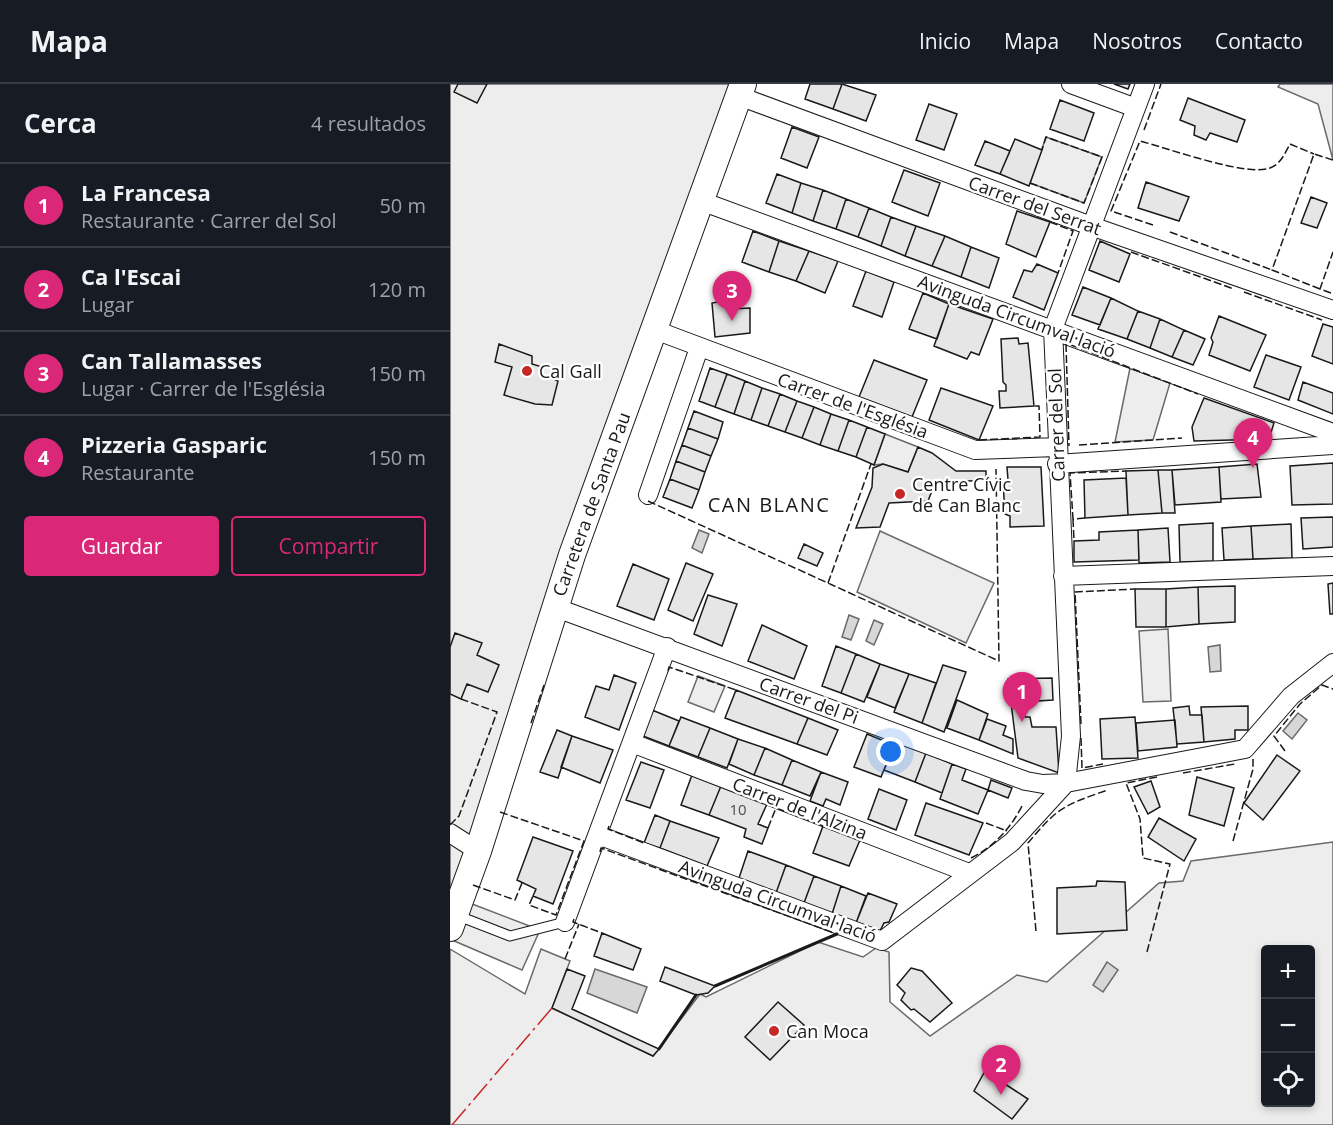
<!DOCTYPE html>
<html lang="es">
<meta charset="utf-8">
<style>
body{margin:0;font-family:"Open Sans",sans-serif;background:#20242c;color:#f1f3f6}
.controls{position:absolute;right:18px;bottom:18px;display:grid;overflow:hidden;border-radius:6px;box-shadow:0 3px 9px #0003}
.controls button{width:54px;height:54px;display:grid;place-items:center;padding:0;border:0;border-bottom:2px solid #363941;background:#171b24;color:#f1f3f6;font:30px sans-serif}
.you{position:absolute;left:441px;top:668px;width:21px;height:21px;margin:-15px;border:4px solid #fff;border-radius:50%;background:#1a73e8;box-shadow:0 0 0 9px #1a73e833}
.badge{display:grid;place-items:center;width:39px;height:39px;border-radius:50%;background:#db2777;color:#fff;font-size:20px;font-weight:700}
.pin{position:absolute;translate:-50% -50px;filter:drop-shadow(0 2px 3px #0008)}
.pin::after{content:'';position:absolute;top:32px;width:21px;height:18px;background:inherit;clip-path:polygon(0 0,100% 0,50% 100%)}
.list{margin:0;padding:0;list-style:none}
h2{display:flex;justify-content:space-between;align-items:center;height:78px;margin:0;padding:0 24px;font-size:26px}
h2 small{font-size:20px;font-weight:400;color:#9ea1a6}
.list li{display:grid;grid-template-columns:39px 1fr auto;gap:18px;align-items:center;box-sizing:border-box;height:84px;padding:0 24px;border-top:2px solid #363941}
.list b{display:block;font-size:22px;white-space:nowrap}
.list p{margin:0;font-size:20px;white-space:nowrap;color:#9ea1a6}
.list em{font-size:20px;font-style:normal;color:#9ea1a6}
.actions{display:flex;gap:12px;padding:18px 24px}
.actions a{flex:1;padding:14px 0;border:2px solid #db2777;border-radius:6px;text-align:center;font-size:21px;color:#db2777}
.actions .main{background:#db2777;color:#fff}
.icon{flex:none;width:33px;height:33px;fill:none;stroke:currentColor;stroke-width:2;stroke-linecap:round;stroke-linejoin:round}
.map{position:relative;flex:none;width:883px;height:1041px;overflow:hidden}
header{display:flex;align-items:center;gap:36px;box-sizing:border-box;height:84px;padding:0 30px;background:#171b24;border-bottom:2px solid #363941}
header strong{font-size:28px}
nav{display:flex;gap:33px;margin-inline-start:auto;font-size:21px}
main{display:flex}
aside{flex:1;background:#171b24}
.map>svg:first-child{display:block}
.built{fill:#ededed;stroke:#6a6a6a;stroke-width:1.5;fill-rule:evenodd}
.water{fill:#d7d7d7;stroke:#6a6a6a;stroke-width:1.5}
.building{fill:#e6e6e6;stroke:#1a1a1a;stroke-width:1.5}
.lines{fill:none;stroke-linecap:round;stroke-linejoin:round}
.service-casing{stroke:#1a1a1a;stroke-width:11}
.minor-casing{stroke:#1a1a1a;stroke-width:20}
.secondary-casing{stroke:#1a1a1a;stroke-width:28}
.service{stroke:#fff;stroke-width:9}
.minor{stroke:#fff;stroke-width:18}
.secondary{stroke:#fff;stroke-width:26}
.fence{stroke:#1a1a1a;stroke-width:1.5;stroke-dasharray:8 3;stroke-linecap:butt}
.wall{stroke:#1a1a1a;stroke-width:3}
.power{stroke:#c62828;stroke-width:1.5;stroke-dasharray:21 4.5 3 4.5;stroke-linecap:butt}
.poi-dot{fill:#c62828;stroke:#fff;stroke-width:2}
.labels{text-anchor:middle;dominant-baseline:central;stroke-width:4.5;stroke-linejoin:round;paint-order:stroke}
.number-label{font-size:15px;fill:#4d4d4d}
.street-label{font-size:18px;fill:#1a1a1a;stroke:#fff}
.poi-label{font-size:18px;fill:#1a1a1a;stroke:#fff;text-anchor:start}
.neighbourhood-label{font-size:20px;letter-spacing:1.5px;fill:#1a1a1a;stroke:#fff}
</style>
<header>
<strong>Mapa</strong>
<nav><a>Inicio</a><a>Mapa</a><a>Nosotros</a><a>Contacto</a></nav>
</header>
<main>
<aside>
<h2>Cerca<small>4 resultados</small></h2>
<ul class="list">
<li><span class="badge">1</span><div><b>La Francesa</b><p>Restaurante · Carrer del Sol</p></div><em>50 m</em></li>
<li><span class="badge">2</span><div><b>Ca l'Escai</b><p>Lugar</p></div><em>120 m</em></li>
<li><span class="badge">3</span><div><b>Can Tallamasses</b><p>Lugar · Carrer de l'Església</p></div><em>150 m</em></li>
<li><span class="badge">4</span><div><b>Pizzeria Gasparic</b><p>Restaurante</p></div><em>150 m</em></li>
</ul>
<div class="actions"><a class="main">Guardar</a><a>Compartir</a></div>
</aside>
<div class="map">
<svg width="883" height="1041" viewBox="0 0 883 1041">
<rect width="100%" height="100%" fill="#fff"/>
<path class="built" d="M0,0H293L0,817Z
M830,0H883V76L868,20L828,3Z
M596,53L652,73L634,119L580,99Z
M680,284L720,299L703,356L665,358Z
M435,350L468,363L458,388L433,380L424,381Z
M430,447L544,499L516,559L407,508Z
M718,545L721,617L693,618L689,547Z
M248,592L275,602L264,628L238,618Z
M883,758V1041H0V865L75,910L91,865L120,877L102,924L203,972L250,910L256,913L368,858L413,873L426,864L439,868L440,918L480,952L567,891L597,898L709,799L733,797L741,777ZM816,866H860V1018H816Z
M17,818L90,846L72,886L2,856Z"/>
<path class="water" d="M249,446L259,450L252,469L242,464Z
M399,531L409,535L401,556L392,553Z
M424,536L433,540L424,561L416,557Z
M770,561L771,587L760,588L758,563Z
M848,629L857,636L842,655L833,647Z
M657,878L668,886L653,908L643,901Z
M145,885L197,903L187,929L137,909Z"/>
<path class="building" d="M8,0H37L27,19L4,8Z
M360,0H392L383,25L355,15Z
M392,0L426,11L416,37L383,25Z
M664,0H680L678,5Z
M738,14L795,36L787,58L760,49L756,56L744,51L745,42L730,36Z
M610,16L644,29L634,57L600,45Z
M479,20L507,30L494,66L466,56Z
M342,43L369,53L357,84L331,74Z
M565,55L592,66L579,102L550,90Z
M535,57L560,67L550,90L525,81Z
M454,86L490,99L478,132L442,118Z
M327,90L351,99L342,129L316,119Z
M696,98L739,113L729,137L688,124Z
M351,99L373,106L363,137L342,129Z
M373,106L396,115L386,145L363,137Z
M861,113L877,119L867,144L851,139Z
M396,115L419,124L408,153L386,145Z
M419,124L441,133L431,162L408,153Z
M567,127L600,138L586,173L556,160Z
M441,133L466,142L455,172L431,162Z
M466,142L495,152L482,182L455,172Z
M303,147L329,157L319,188L292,178Z
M495,152L521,163L511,193L482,182Z
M329,157L359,167L346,197L319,188Z
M650,157L680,170L669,198L639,186Z
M521,163L549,174L539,204L511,193Z
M359,167L388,177L375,209L346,197Z
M587,180L608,189L594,226L563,213L574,186L582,188Z
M416,187L444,198L432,233L403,222Z
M633,203L661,214L650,241L622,231Z
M473,209L499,220L487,255L459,245Z
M661,214L688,227L677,255L648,245Z
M278,216L280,225L300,224V249L265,253L262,219Z
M499,220L543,235L529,271L521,268L517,275L484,262Z
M688,227L710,235L700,264L677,255Z
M769,232L816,251L800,287L759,271L763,258L761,254Z
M710,235L734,246L722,273L700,264Z
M873,240L883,243V280L862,272Z
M734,246L755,255L743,281L722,273Z
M568,254L569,260L578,259L584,322L550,324L549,307H556V301L553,298L551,255Z
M49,260L82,272V280L92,283L93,291L108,297L102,321L85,320L54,311L62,283L45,278Z
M816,271L851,283L839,316L804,303Z
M424,276L477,296L462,333L409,313Z
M260,284L277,290L265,323L249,317Z
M277,290L295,297L284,330L265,323Z
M295,297L312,304L301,336L284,330Z
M853,298L883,309V330L848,316Z
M312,304L330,310L318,342L301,336Z
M491,304L543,322L529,356L479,336Z
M330,310L347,317L335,348L318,342Z
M754,314L824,339L819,355L744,357L742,343Z
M347,317L364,323L352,354L335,348Z
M364,323L381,330L370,361L352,354Z
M244,327L273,338L268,355L238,344Z
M381,330L399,336L388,367L370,361Z
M399,336L417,343L406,373L388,367Z
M417,343L435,350L424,381L406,373Z
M238,344L268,355L261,372L232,361Z
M232,361L261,372L255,388L226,377Z
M468,363L482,369L506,387H536V396L485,399L478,417L439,419L430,443L406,444L422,403L423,384L433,380L458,388Z
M226,377L255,388L249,406L220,395Z
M883,379V420L842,421L840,382Z
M807,380L811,413L771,415L769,383Z
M557,383H591L594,442L560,443V432L555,430L553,398L558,396Z
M769,383L771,418L725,421L722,386Z
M708,386L712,429L678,431L676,387Z
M708,386H722L725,429H712Z
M676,394L678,431L635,434L634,396Z
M220,395L249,406L242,424L213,413Z
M883,433V463L853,465L851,434Z
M763,439V477L730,478L729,441Z
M841,440L842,474L803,475L801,442Z
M801,442L803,475L774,476L772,444Z
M718,444L720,478L689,479L688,446Z
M688,446L689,476L624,478V457L649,456V448Z
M354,460L373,469L367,482L348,474Z
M236,479L263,490L243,537L218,526Z
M183,480L219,495L204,536L167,522Z
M883,499V530H880L878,500Z
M785,502V538L749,540L748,503Z
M748,503L749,540L716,543V505Z
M685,505H716V543H686Z
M258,511L287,520L272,562L244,550Z
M312,541L357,562L344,595L298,577Z
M5,549L32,559L27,571L49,581L38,608L17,600L11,615L0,610V563Z
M386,562L406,570L391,609L372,602Z
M406,570L430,580L414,618L391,609Z
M430,580L459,590L445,624L417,613Z
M493,581L516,588L494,648L472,639Z
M459,590L486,599L472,639L444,628Z
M164,591L186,599L169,646L135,633L146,602L159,606Z
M602,594L603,616L572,618L575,633H580L582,643H606L609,689L568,674L558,595Z
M286,606L358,634L347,660L275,634Z
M507,616L538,630L529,656L497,644Z
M739,622L740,631H752L754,658L727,660L723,624Z
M798,622V646H785V655L754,658L751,623Z
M202,626L229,637L219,662L193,652Z
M231,633L260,644L248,673L219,662Z
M685,633L688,674L652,675L650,635Z
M358,634L388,646L377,671L347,660Z
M537,635L556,642L553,651L563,655V670L529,656Z
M725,636L727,663L688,667L686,639Z
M260,644L288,655L277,684L248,673Z
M107,646L122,652L108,694L90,688Z
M417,650L444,661L431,693L404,683Z
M122,652L163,666L150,699L111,683Z
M288,655L315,664L304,691L279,680Z
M447,658L476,669L465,698L434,686Z
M315,664L342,676L332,701L304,691Z
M476,669L502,680L492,709L465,698Z
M827,671L850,687L813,736L794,719Z
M342,676L371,688L360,712L332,701Z
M191,678L214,686L200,724L176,716Z
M502,680L516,685L512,696L538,706L528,730L490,715Z
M371,688L398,698L390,721L376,715L373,722L360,717Z
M242,691L271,702L259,731L231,721Z
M747,693L784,704L774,742L739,731Z
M541,696L562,704L558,714L538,706Z
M701,697L710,723L698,730L684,703Z
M271,702L317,720L308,740L318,744L312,760L294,753L296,745L259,731Z
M429,705L457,716L446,746L418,735Z
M476,719L533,739L519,771L465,751Z
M205,731L220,737L210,764L194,759Z
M709,734L746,755L734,777L698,753Z
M220,737L269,754L257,782L210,764Z
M373,742L410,756L399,782L363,769Z
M83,753L123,767L103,820L83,812L86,805L67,796Z
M298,767L336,781L326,809L289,794Z
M336,781L364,792L354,819L326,809Z
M364,792L391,802L382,830L354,819Z
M647,797L675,798L677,846L607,850V804L646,802Z
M391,802L416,812L406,839L382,830Z
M418,809L447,820L439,838L434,839L430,847L406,839Z
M152,849L191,865L183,886L144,872Z
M215,883L265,902L258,909L246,911L210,897Z
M461,884L472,887L502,919L480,938L464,925L461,926L451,916L455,909L447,901Z
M117,885L135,892L122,925L209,965L203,972L102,924Z
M328,918L354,941L320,976L295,953Z
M535,987L578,1015L562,1035L524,1007Z"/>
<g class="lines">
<g class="service-casing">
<path id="service" d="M6,831L60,852L115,838"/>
</g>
<g class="minor-casing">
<path id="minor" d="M621,0L686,24
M289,12L641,142L883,226
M251,117L883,349
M205,246L525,366L606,363
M607,380L883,361
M198,411L249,264
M613,492L883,482
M104,523L576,697L593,700L616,699L621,652L603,245L695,0
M182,659L519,789
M0,749L28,767
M148,751L432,857L562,758L616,699L795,665L841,612L883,579
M115,838L217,563"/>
</g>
<g class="secondary-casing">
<path id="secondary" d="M0,844L28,767L122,471L293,0"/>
</g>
<use href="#service" class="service"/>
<use href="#minor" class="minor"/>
<use href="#secondary" class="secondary"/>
<path class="fence" d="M694,46L711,0
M580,99L634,119L652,73L596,53L592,66
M600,138L623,147L608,189
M703,141L661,127L690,57C717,64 797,93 820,84C831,80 835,69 840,60L864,70
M720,148L822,186
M681,168L784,205
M870,205L822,186L864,70L883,76
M794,208L872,236
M881,209L870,205L883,168
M616,260L619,362
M621,261L748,310
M529,356L590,353L589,322H584
M629,361L732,354
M198,417L549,577L546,385
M635,434L623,435L620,389L676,387
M623,435L624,457
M378,499L421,380
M218,587L219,583L286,606
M81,639L94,601
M631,640L625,508L685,505
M631,654L632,684L653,680
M835,667L824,652L850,620L872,601L883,605
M733,689L785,680
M50,728L134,757L106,831L79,821L83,812
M536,739L557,747
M0,741L9,732L47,628L11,615
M159,742L158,745L194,759
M318,744L326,724L373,742
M783,757L803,685V675
M150,768L151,764L387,850
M521,774C545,762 561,744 573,720
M23,801L65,816L72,799
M124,835L123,838L152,849
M586,847L578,759C608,723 614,721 658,706
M697,868L720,780L693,774L690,735L676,699L707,693
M115,875L129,840"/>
<path class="wall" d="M265,902L387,850
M209,965L246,911"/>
<path class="power" d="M2,1041L102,924"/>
</g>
<g class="poi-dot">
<circle cx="77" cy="287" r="6"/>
<circle cx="450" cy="410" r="6"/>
<circle cx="324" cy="947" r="6"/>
</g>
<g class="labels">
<g class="number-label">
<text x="288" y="725">10</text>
</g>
<g class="street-label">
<text transform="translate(585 121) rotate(20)">Carrer del Serrat</text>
<text transform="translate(567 232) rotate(20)">Avinguda Circumval·lació</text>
<text transform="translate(403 321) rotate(20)">Carrer de l'Església</text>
<text transform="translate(606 341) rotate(-92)">Carrer del Sol</text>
<text transform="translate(141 420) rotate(-70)">Carretera de Santa Pau</text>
<text transform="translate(359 616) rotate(20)">Carrer del Pi</text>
<text transform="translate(350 724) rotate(21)">Carrer de l'Alzina</text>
<text transform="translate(328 817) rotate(20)">Avinguda Circumval·lació</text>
</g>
<g class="poi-label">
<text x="89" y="287">Cal Gall</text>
<text x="462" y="400">Centre Cívic<tspan x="462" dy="21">de Can Blanc</tspan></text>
<text x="336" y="947">Can Moca</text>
</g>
<g class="neighbourhood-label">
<text x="319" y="420">CAN BLANC</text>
</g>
</g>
</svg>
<div class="controls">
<button>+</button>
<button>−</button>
<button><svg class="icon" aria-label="locate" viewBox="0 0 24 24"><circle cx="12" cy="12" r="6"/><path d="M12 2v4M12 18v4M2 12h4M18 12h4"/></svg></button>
</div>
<div class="you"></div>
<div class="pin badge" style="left:572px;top:638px">1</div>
<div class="pin badge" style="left:551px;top:1011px">2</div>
<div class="pin badge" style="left:282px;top:237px">3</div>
<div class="pin badge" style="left:803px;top:384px">4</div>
</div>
</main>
